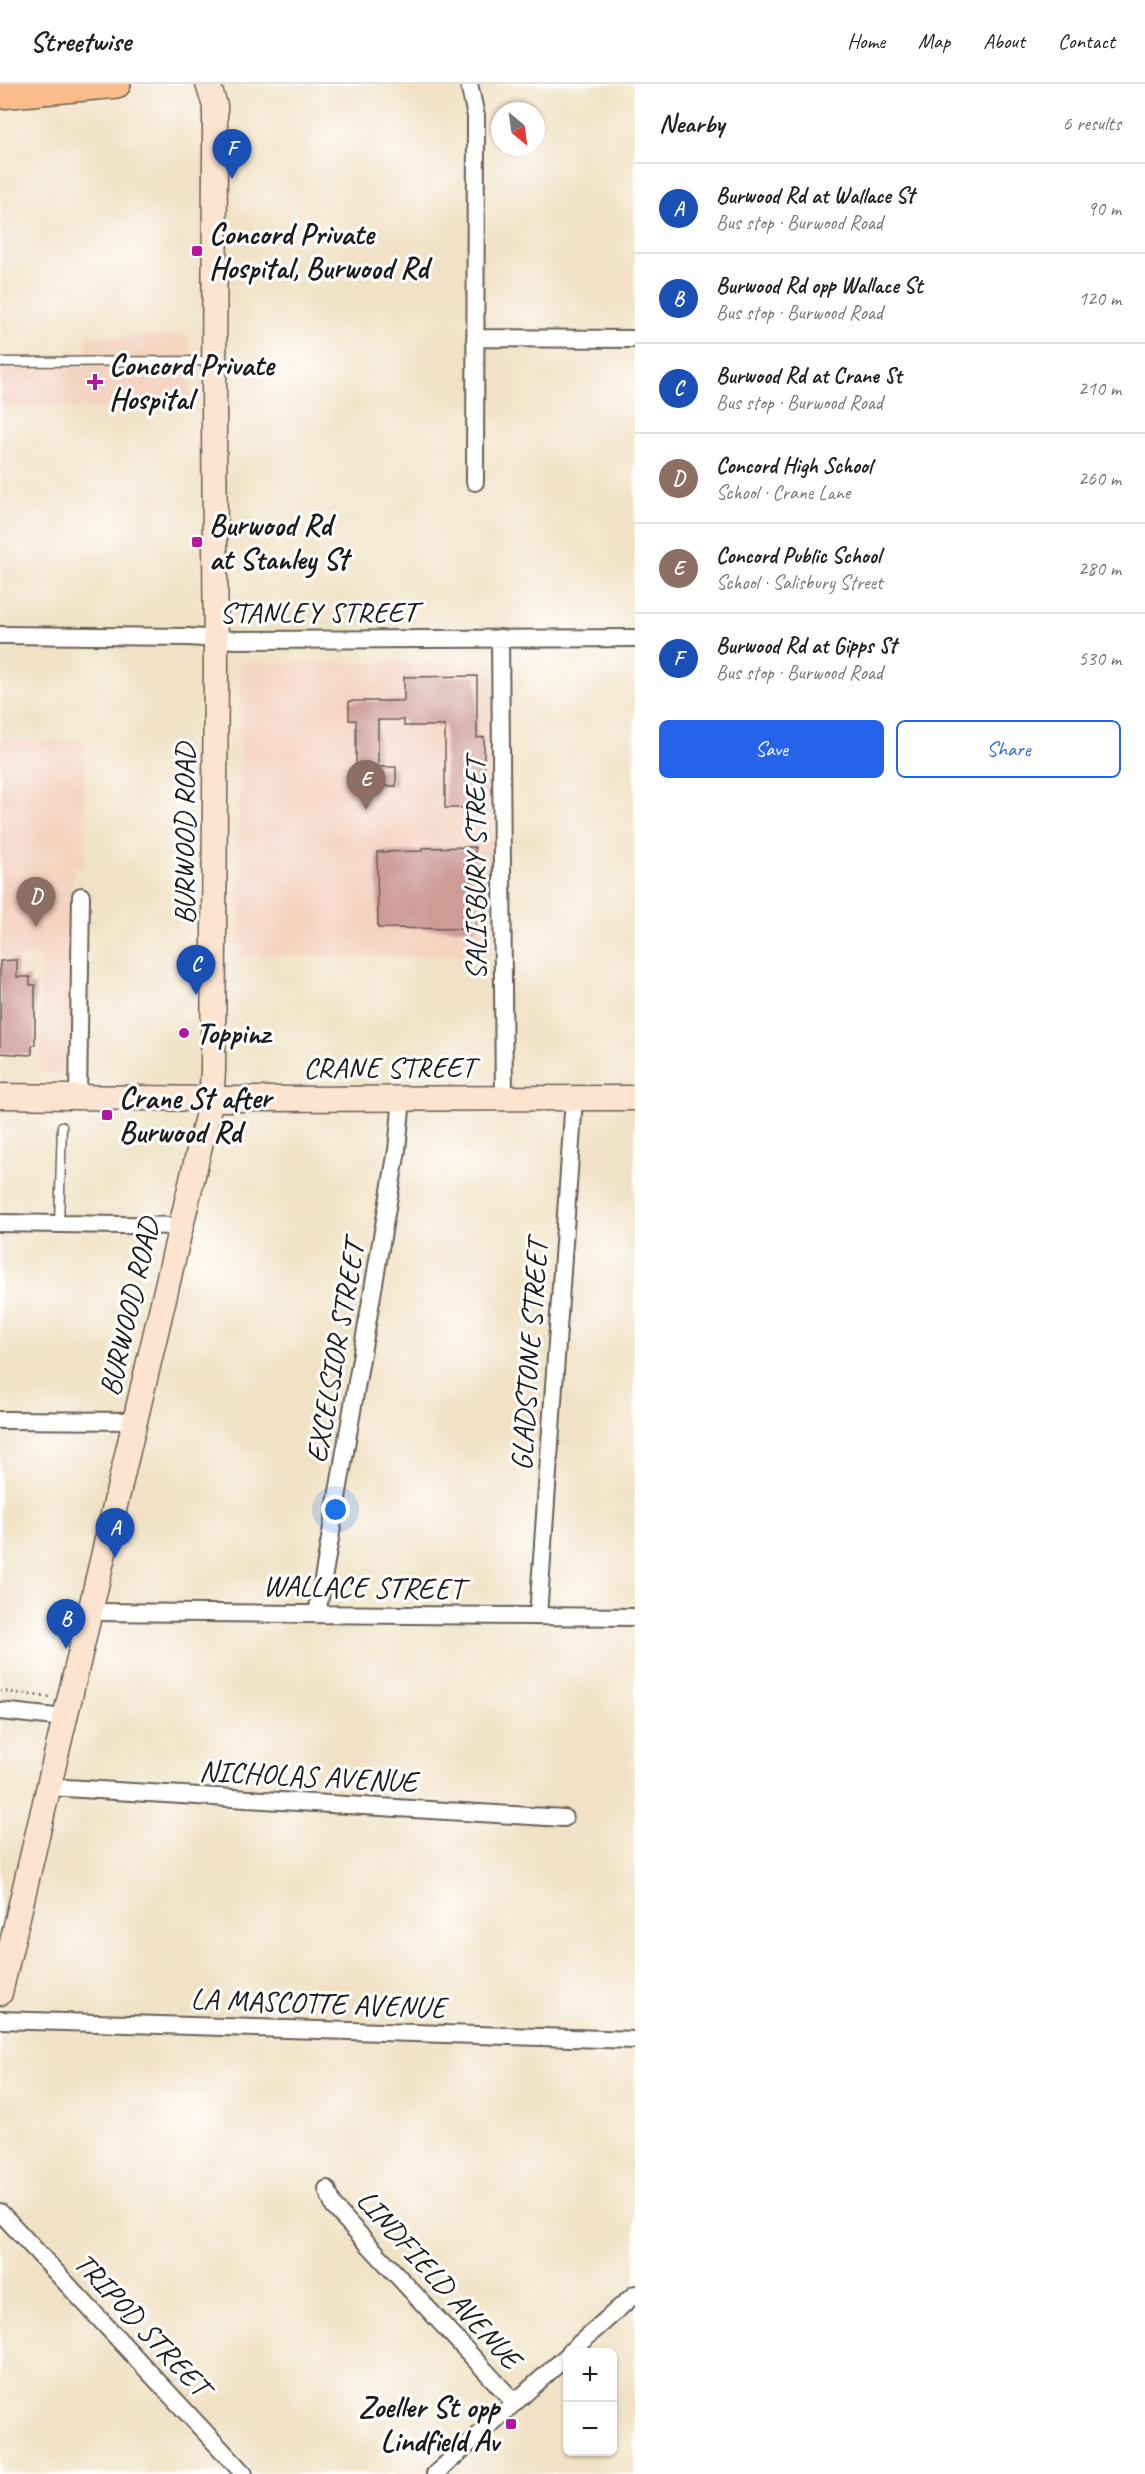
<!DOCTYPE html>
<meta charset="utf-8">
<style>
body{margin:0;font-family:Caveat,sans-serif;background:#f2f2f2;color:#222}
.controls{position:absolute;right:18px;bottom:18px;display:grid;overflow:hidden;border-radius:9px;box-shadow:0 2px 4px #0004}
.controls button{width:54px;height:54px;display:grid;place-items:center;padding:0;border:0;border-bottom:2px solid #e0e0e0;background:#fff;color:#222;font:30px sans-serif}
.compass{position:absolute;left:491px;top:18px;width:54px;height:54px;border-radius:50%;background:#fff;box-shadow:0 2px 4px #0004;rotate:151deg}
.you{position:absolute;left:336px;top:1426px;width:21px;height:21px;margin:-15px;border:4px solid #fff;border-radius:50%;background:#1a73e8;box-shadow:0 0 0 9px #1a73e833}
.badge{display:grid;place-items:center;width:39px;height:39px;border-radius:50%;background:#2563eb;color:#fff;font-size:20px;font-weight:700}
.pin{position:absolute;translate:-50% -50px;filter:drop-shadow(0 2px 3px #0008)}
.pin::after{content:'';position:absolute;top:32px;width:21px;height:18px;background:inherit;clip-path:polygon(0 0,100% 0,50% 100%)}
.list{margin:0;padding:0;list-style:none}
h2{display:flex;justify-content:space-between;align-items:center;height:78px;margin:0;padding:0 24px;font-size:26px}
h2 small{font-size:20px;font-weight:400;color:#767676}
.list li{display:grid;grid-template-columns:39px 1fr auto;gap:18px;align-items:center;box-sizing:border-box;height:90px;padding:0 24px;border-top:2px solid #e0e0e0}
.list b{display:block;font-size:22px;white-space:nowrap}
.list p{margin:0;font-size:20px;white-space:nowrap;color:#767676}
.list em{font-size:20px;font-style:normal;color:#767676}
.actions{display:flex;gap:12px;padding:18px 24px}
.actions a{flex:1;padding:14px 0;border:2px solid #2563eb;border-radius:9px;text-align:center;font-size:21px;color:#2563eb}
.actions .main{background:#2563eb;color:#fff}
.map{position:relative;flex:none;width:635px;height:2390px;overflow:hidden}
header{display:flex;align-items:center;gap:36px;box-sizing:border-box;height:84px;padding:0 30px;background:#fff;border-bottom:2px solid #e0e0e0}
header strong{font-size:28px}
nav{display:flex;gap:33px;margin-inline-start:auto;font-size:21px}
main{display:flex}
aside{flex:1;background:#fff}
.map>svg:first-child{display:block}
.built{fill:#f4d3c0}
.building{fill:#ce9b95}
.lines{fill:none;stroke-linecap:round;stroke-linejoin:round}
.lane-casing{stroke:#676157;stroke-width:11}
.street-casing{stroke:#676157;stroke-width:20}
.secondary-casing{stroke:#676157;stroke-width:27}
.primary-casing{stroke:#676157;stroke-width:30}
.path{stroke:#676157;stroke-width:3;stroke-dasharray:1.5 4.5;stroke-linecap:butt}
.lane{stroke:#fff;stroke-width:8}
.street{stroke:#fff;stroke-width:16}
.secondary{stroke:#fde4d0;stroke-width:24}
.primary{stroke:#f9bc8a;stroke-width:27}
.poi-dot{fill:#b5179e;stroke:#fff;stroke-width:2}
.labels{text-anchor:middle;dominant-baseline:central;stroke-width:6;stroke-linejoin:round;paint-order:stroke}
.poi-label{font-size:30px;font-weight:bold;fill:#1c1c1c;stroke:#fff;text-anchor:start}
.street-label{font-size:30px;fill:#1c1c1c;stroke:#fff}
</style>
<header>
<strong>Streetwise</strong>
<nav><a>Home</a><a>Map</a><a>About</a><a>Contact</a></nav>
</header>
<main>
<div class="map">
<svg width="635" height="2390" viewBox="0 0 635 2390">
<rect width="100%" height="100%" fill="#fff"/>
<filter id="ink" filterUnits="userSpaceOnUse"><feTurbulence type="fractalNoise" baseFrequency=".0167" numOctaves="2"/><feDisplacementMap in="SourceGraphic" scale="12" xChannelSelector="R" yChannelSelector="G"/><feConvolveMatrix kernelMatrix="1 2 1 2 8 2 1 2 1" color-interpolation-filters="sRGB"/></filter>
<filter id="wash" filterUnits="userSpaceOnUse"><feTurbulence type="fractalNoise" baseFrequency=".008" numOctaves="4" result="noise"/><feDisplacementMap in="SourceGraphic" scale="24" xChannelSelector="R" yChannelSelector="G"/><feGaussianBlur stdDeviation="1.35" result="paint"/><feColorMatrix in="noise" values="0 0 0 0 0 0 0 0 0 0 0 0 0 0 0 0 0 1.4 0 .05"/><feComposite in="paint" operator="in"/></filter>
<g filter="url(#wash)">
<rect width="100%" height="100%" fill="#f1e2c5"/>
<path class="built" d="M190,252L191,323H0V273H87L86,253Z
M240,579H493L492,872H239Z
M0,655L85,656V784H73L72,990L41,989V874L0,873Z"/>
<g id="blocks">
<path class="building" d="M477,592V654L484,653V724H445V642H404V636H378V683H396V702H356V636H349V617H404V593Z
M475,763V783H471V826H475L476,845L378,844L377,768L422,767V764Z
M17,876V893H30V901H35V961H32V970L29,971L0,969V877Z"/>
</g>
</g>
<g filter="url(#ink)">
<use href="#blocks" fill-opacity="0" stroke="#676157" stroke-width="1.5"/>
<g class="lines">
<g class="lane-casing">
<path id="lane" d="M1,278L213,277
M59,1140L62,1042"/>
</g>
<g class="street-casing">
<path id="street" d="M469,0L476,32L475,398
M475,254L635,255
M0,551L188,553L237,556L635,554
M500,554L504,1015
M78,1014L81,812
M0,1139L181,1142
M0,1336L135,1337
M90,1528L635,1533
M317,1530L397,1066L402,1015
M538,1532L574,1015
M0,1627L65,1634
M49,1703L564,1734
M0,1936L635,1956
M327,2105L334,2123L515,2319
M0,2128L244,2390
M570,2268L635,2210
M435,2390L568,2271"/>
</g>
<g class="secondary-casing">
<path id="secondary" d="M0,1012L211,1015L635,1014
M0,1909L211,1015L213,987L216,582L214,339L215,51V22L208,0"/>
</g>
<g class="primary-casing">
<path id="primary" d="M0,11L117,0"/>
</g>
<path class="path" d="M0,1607L49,1613"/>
<use href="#lane" class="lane"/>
<use href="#street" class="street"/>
<use href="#secondary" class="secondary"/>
<use href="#primary" class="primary"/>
</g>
</g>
<g class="poi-dot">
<rect x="191" y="161" width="12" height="12" rx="3"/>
<path d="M92 289h6v6h6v6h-6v6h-6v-6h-6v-6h6z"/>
<rect x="191" y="452" width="12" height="12" rx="3"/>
<circle cx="184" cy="949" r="6"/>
<rect x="101" y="1025" width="12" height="12" rx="3"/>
<rect x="505" y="2334" width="12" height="12" rx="3"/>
</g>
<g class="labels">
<g class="poi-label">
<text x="209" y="150">Concord Private<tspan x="209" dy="34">Hospital, Burwood Rd</tspan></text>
<text x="109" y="281">Concord Private<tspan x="109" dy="34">Hospital</tspan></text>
<text x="209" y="441">Burwood Rd<tspan x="209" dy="34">at Stanley St</tspan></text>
<text x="196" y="949">Toppinz</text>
<text x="119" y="1014">Crane St after<tspan x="119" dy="34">Burwood Rd</tspan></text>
<text x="499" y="2323" text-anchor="end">Zoeller St opp<tspan x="499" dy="34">Lindfield Av</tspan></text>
</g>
<g class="street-label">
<text x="318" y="528">STANLEY STREET</text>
<text transform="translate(184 750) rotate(-90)">BURWOOD ROAD</text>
<text transform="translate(475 785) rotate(-90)">SALISBURY STREET</text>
<text x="389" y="983">CRANE STREET</text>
<text transform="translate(129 1223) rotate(-77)">BURWOOD ROAD</text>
<text transform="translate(335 1268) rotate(-80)">EXCELSIOR STREET</text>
<text transform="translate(529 1271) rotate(-86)">GLADSTONE STREET</text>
<text transform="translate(363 1503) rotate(1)">WALLACE STREET</text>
<text transform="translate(308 1692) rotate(3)">NICHOLAS AVENUE</text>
<text transform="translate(318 1919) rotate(2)">LA MASCOTTE AVENUE</text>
<text transform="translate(439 2195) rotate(48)">LINDFIELD AVENUE</text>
<text transform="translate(142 2240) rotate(47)">TRIPOD STREET</text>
</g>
</g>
</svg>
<div class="controls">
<button>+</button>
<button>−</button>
</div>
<svg class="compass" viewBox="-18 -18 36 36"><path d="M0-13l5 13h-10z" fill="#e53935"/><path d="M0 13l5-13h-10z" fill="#767676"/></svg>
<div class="you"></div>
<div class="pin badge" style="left:115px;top:1474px;background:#1a4fb4">A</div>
<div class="pin badge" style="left:66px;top:1565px;background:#1a4fb4">B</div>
<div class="pin badge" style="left:196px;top:911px;background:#1a4fb4">C</div>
<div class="pin badge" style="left:36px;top:843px;background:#8d6e63">D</div>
<div class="pin badge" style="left:366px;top:726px;background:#8d6e63">E</div>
<div class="pin badge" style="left:232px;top:95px;background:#1a4fb4">F</div>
</div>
<aside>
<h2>Nearby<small>6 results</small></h2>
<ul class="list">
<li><span class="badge" style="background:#1a4fb4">A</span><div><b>Burwood Rd at Wallace St</b><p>Bus stop · Burwood Road</p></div><em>90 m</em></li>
<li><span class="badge" style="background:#1a4fb4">B</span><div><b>Burwood Rd opp Wallace St</b><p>Bus stop · Burwood Road</p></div><em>120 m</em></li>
<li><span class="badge" style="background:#1a4fb4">C</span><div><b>Burwood Rd at Crane St</b><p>Bus stop · Burwood Road</p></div><em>210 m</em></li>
<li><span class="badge" style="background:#8d6e63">D</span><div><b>Concord High School</b><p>School · Crane Lane</p></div><em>260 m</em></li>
<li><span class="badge" style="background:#8d6e63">E</span><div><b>Concord Public School</b><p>School · Salisbury Street</p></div><em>280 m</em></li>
<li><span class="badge" style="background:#1a4fb4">F</span><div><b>Burwood Rd at Gipps St</b><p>Bus stop · Burwood Road</p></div><em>530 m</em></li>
</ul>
<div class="actions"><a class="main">Save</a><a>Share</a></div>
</aside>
</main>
